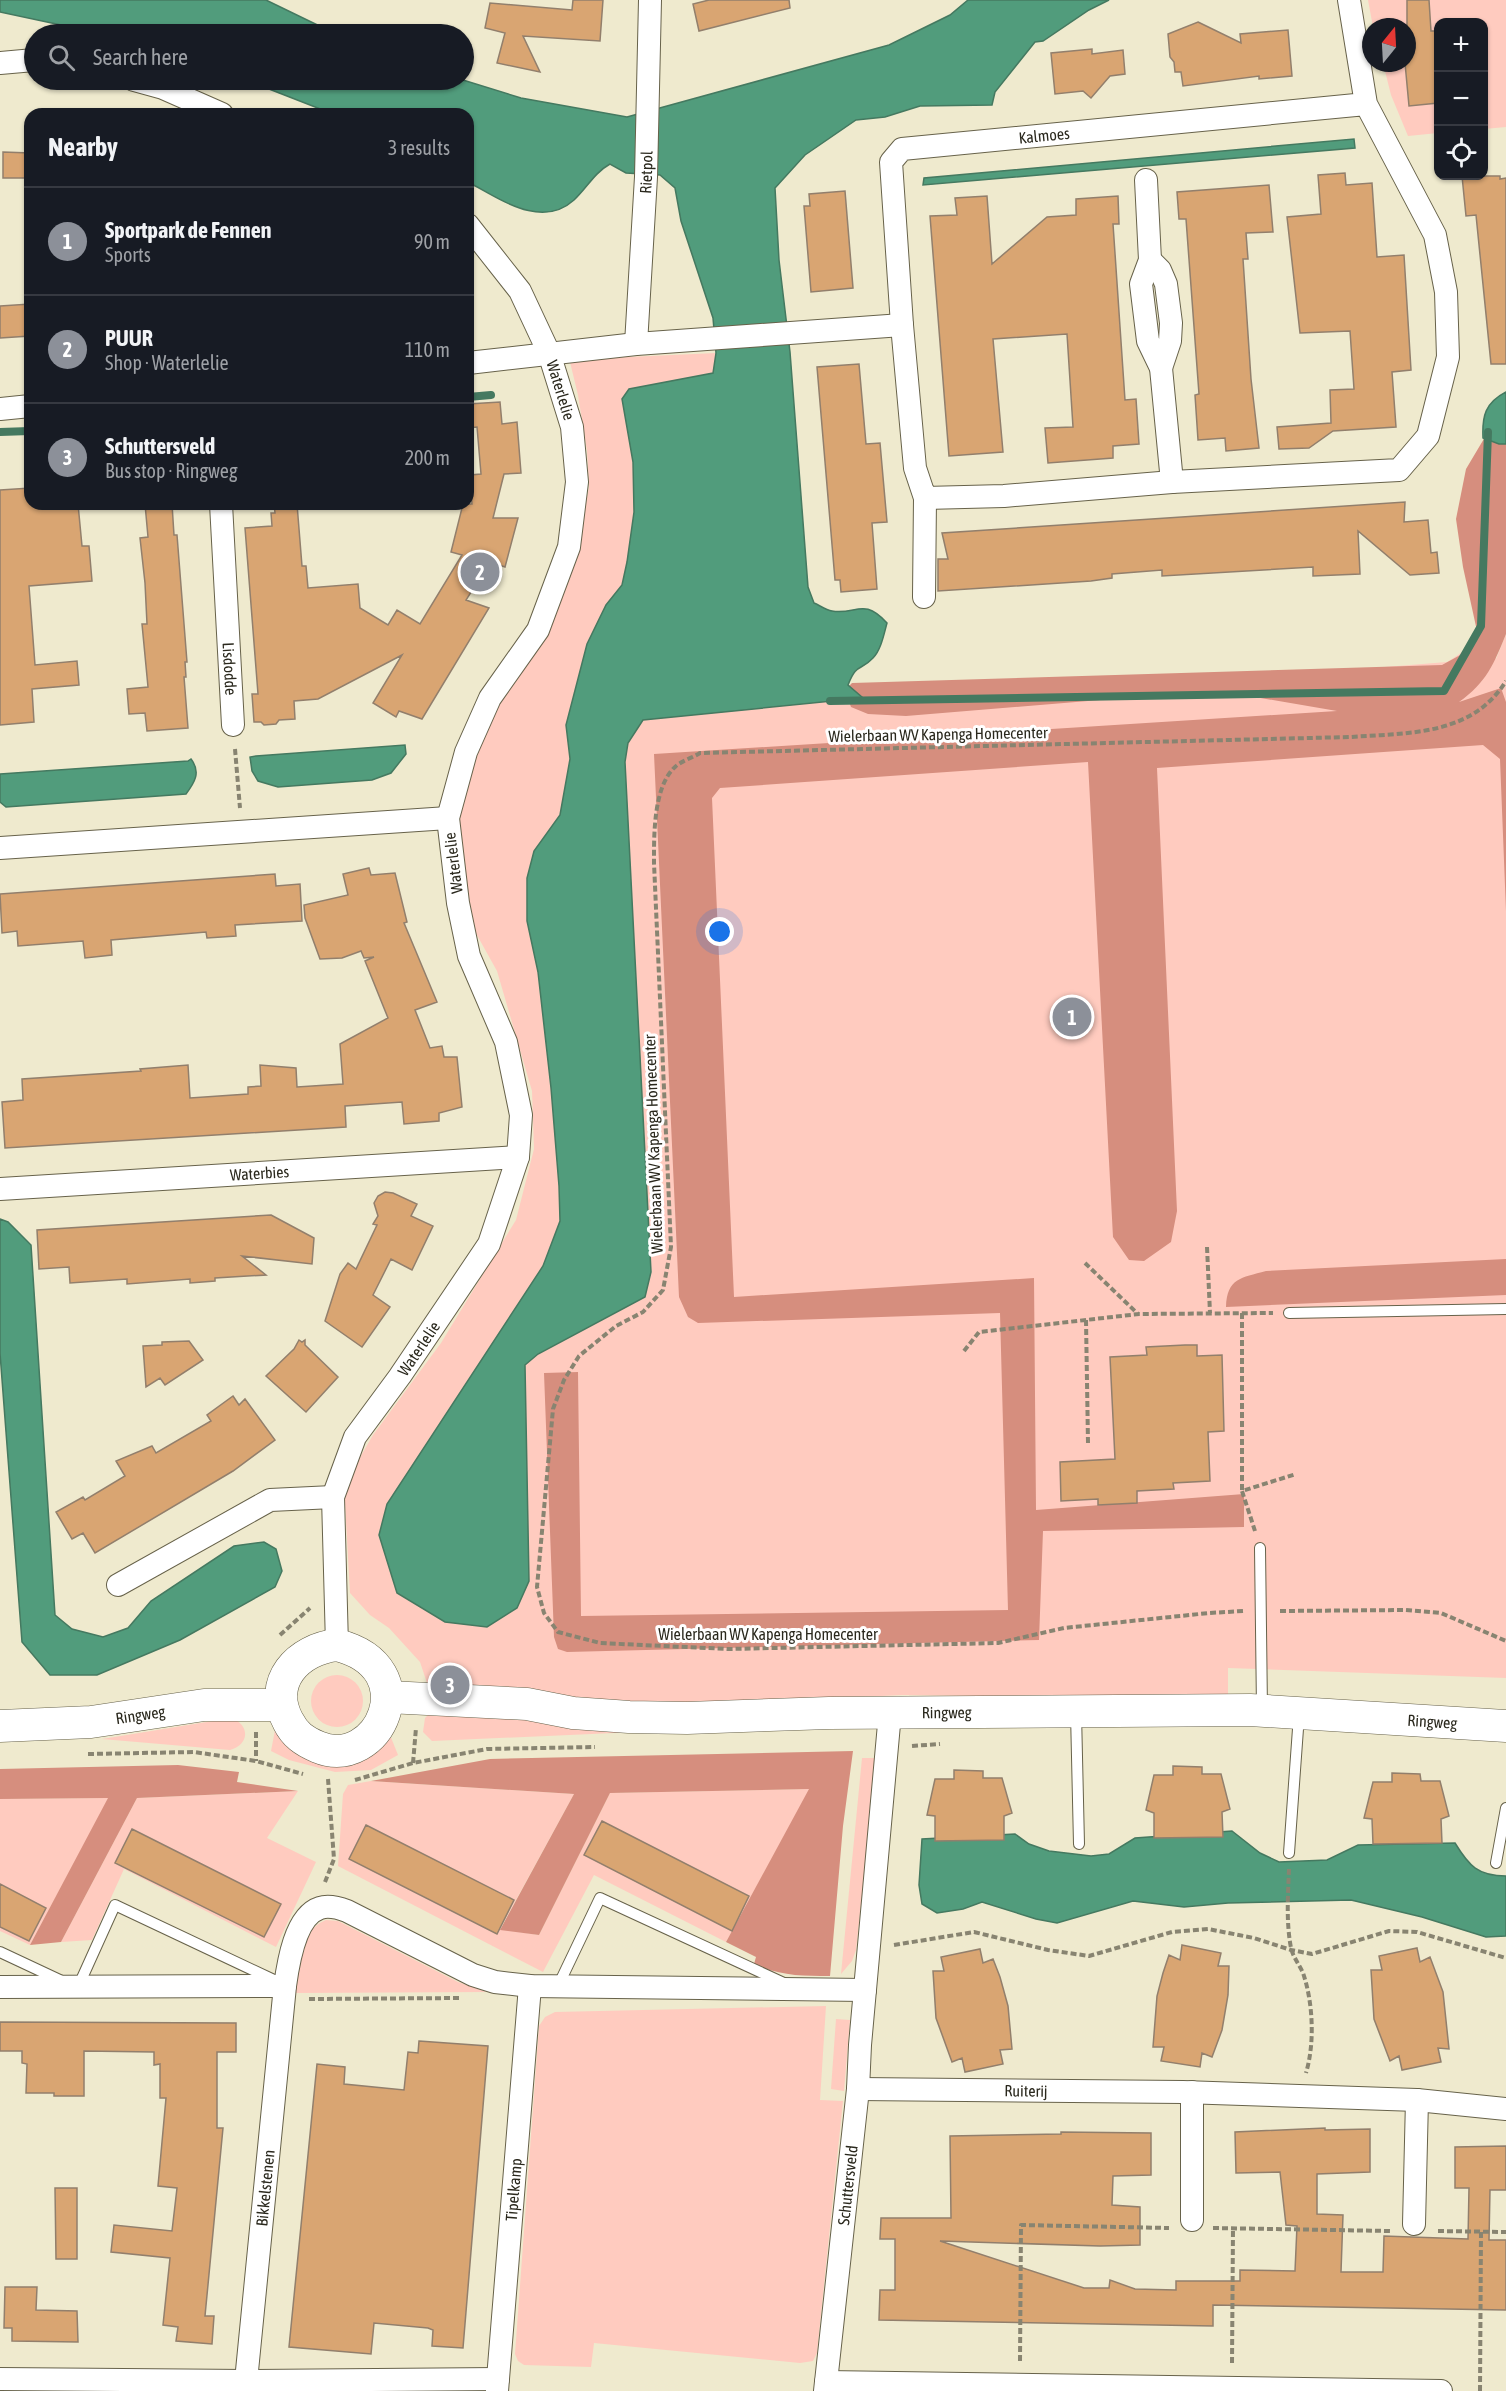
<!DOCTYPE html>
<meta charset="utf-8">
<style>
body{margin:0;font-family:"Asap Condensed",sans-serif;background:#242831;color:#f1f3f6}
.controls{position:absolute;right:18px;top:18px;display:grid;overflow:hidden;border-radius:12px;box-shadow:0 2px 4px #0004}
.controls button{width:54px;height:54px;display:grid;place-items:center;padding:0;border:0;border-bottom:2px solid #363941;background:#171b24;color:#f1f3f6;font:30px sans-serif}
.compass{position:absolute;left:1362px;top:18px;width:54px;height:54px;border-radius:50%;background:#171b24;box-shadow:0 2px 4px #0004;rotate:18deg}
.you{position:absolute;left:720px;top:932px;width:21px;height:21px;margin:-15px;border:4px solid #fff;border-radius:50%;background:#1a73e8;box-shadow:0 0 0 9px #1a73e833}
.badge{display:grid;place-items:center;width:39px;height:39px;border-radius:50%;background:#8c9099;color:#fff;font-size:20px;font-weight:700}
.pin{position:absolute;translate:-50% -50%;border:3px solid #fff;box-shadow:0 2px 6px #0006}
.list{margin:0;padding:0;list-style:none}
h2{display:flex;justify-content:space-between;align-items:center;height:78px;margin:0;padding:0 24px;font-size:26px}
h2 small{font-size:20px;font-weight:400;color:#9ea1a6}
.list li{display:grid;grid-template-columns:39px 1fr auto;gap:18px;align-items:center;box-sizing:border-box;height:108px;padding:0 24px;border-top:2px solid #363941}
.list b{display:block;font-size:22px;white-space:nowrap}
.list p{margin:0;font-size:20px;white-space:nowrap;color:#9ea1a6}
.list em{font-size:20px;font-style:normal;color:#9ea1a6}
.icon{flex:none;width:33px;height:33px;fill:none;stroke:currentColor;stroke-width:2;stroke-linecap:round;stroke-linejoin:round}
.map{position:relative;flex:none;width:1506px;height:2391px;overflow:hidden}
.search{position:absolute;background:#171b24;box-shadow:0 2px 4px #0004;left:24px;top:24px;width:450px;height:66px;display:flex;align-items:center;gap:15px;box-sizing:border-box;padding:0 21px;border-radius:33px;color:#9ea1a6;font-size:22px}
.panel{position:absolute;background:#171b24;box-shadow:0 2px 4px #0004;left:24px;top:108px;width:450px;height:402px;border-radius:18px}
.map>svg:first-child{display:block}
.green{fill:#ffcbbf}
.forest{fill:#d68e7e}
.water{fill:#519c7c;stroke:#457960;stroke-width:1.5}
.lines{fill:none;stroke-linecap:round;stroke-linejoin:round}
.stream{stroke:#457960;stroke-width:8}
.building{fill:#d9a572;stroke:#927f6c;stroke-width:1.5}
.lane-casing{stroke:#67624a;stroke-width:12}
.street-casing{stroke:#67624a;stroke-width:24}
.secondary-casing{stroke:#67624a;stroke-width:33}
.path{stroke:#888471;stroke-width:4;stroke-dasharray:6 3;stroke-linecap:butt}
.lane{stroke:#fff;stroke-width:10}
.street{stroke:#fff;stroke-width:22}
.secondary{stroke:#fff;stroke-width:32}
.labels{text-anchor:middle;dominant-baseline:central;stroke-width:6;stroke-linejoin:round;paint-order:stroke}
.street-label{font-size:16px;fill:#2a281d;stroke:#fff}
</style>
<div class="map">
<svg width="1506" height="2391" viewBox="0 0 1506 2391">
<rect width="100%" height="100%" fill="#efeace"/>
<path class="green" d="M1368,0H1506V127L1484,129V22H1438V133L1408,136L1391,95L1383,63H1407V27H1373Z
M716,353L713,373L629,389L622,399L633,461L634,512L627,562L622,585L606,605L587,644L566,725L570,759L564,799L560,815L534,851L527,921L538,972L551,1088L559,1186L560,1221L543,1266L387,1504L379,1535L397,1593L529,1581L525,1365L538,1354L645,1297L651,1272L625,762L628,743L642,720L863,698L878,708L1447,662C1471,648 1473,642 1479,616L1496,659L1506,634V1678L1228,1668V1699L902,1695L647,1707L607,1704L442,1681L427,1683L420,1662L389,1628L370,1615L350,1593L344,1485L373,1435L441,1343L516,1220L534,1149L532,1091L497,971L473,928L456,832L465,766L577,551L589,487L587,451L578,395L570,362L584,359Z
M311 1701a26 26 0 1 1 52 0a26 26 0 1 1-52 0Z
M430,1713L534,1720L636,1732L432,1741L423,1732L425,1718Z
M231,1718C250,1724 250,1745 230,1750L102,1739Z
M276,1725L298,1749L388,1730L398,1755L371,1770L335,1772L289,1760L271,1751Z
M862,1758H877L856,1950L852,1961L841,1974Z
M371,1781L574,1794L500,1929L539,1935L610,1793L810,1789L726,1942L594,1875L543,1972L338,1866L343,1794L348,1785Z
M298,1791L267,1838L316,1862L276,1947L124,1869L92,1940L61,1942L137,1798Z
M109,1798L30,1945L0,1931V1799Z
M326,1920L338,1921L458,1982L487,1992L295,1993C298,1967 298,1931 326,1920Z
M826,2006L820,2100L843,2101L817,2353L813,2361L800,2363L594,2343L591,2367L524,2365L518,2361L515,2354L539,2026L545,2017L555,2012Z
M836,2019L850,2020L844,2091L831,2089Z"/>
<path class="forest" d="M1506,423V634C1494,664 1486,683 1459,702L1501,688L1506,702V911L1500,759L1483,745L1157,768L1177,1211L1171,1242L1144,1261L1129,1260L1113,1237L1088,762L720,788L712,798L734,1297L1034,1278L1036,1510L1244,1494V1527L1043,1531L1039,1640L567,1652L558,1649L554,1637L544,1373L578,1372L581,1616L1008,1610L1000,1313L698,1323L688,1317L679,1297L654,754L1337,711L1249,696L1160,695L906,716L868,714L851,707L845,690L852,683L1442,665L1464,653L1477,631L1463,567L1456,519L1466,469L1488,432Z
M1506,1259V1295L1226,1307C1227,1278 1241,1278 1266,1271Z
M853,1751L843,1826L830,1976C801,1976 781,1976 754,1964L756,1957L726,1942L809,1789L610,1793L539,1935L500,1930L574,1794L371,1781L490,1759Z
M178,1765L239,1772L237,1782L298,1791L137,1798L61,1942L30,1945L108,1798L0,1799V1769Z"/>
<path class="water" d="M0,0H266L336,34H103L0,12Z
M968,0H1109L1089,10L1043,41L1035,42L995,92L992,105L920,106L885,117L856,120L805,155L775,188L779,260L790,352L808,587L814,603C819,605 826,610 832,611C857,615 863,597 887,623C884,634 881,650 873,658C860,672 857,662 848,685L863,698L643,720L628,743L625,762L651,1272L645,1297L538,1354L525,1365L529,1581L517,1608L487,1627L445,1622L397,1593L379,1535L387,1504L543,1266L560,1221L559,1186L551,1088L538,972L527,921V878L534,851L560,815L570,759L566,725L587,644L606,605L622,585L627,562L634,512L633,462L622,399L629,389L713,373L716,353L713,318L681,221L675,188L660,175L626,173L610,164C594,173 587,188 574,200C541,230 499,198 468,182V114H333L246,80H463L521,98L627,117L889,45L950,15Z
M1354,139L1355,148L923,185L924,178Z
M1506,392V444H1499L1483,438C1482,416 1485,403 1506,392Z
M405,745L406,754L391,773L372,780L278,787L258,781L252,771L250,757L256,756Z
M191,759C201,772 195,782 186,794L6,807L0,802V774L188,761Z
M0,1219L8,1222L31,1245L55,1615L72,1629L103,1637L128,1628L151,1601L234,1546L264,1542L276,1549L282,1571L275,1587L180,1640L97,1675H50L22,1642L0,1353Z
M1232,1831L1260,1853L1279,1862L1327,1860L1358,1845L1455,1843C1469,1866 1478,1876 1506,1876V1936L1486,1937L1422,1917L1351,1900L1228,1903L1184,1907L1133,1901L1057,1923L1036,1919L982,1902L963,1909L937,1913L922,1904L919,1885L922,1839L1015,1834L1029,1844L1049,1851L1091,1856L1109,1854L1135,1838Z"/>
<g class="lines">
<path class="stream" d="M468,397L491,395
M0,432L30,431
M830,701L1444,691L1481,626L1488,432"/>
</g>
<path class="building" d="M573,0H603L600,41L523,36L540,72L497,63L505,33L485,28L490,3L572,10Z
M709,0H789L790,8L699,31L693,4Z
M1407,0H1429L1431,31H1438V103L1409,106L1405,63H1407Z
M1198,22L1241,43L1240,34L1288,30L1292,76L1259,79V76L1183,86L1181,72H1175L1174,62L1170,57L1168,34Z
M1092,49V54L1123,50L1125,74L1110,76L1091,98L1083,91L1055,94L1051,53Z
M3,152L30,153V178H3Z
M1345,173L1346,185L1372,183L1377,257L1404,255L1411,370L1392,372L1396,427L1333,431L1309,448L1279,449L1277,427L1331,423L1330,390L1354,389L1350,331L1300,333L1287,217L1321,214L1318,175Z
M1462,176H1500V179L1506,178V364H1491L1476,215L1466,216Z
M1269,185L1273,232L1246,233L1248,259H1243L1251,379L1259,448L1226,451L1225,438L1198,440L1195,395L1199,394L1186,219H1179L1177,192Z
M845,191L853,288L811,292L804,206H810L809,194Z
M987,196L992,264L1047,217L1076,215V199L1118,196L1119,224H1113L1125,400L1136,399L1139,444L1113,446V458L1048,463L1045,428L1073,427L1067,334L993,339L1003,452L949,456L930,216L957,215L955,198Z
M30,304V336L0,338V306Z
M859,364L866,444L880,443L887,522L872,523L877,589L841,592L840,580H835L817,367Z
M500,402L502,424L517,422L521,473L504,474L493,518H518L505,567L490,562L466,600L489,608L422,719L399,711L396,717L373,703L402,655L318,699L294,701L295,719L279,720L276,724L264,725L261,722H254L252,694H258L245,528L272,526L271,513H275L274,504H297L302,566H306L308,588L358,584L360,608L388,625L397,610L420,624L462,555L451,552L463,504H472L470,475L481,474L477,427L468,428V404Z
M30,488V504H78L82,546H89L92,581L29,586L35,665L77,661L79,685L32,689L34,722L0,725V490Z
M1405,502L1404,522L1428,520L1431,553L1437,552L1439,573L1410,575L1358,531L1360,574L1313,576V567L1162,576V570L1112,574V578L1091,581L938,591V559H948L942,533Z
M145,504H172L174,535H177L187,662H185L186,677H184L188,728L147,731L145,713L129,714L127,689L148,687L142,624H147L145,583L140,538L148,537Z
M369,868L371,875L395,873L407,922L404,923L437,1002L415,1010L430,1048L442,1046L444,1057H457L462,1107L439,1113V1121L404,1124L402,1102L345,1106L346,1127L5,1148L2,1102L23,1100L22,1079L141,1071L140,1069L188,1065L190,1098L248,1094V1087L261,1086L260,1065L296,1068L297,1087L343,1084L340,1044L388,1018L365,961L374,957L364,958L361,951L342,958L320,959L305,918L304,905L348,895L343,874Z
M275,874L276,886L300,884L302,921L235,925L236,936L207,938L206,932L111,940L112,955L85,958L83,941L18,946L17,931L2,933L0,894Z
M385,1192L393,1193L417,1204L411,1216L433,1226L412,1270L391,1259L373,1295L390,1307L362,1347L325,1321L340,1274L348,1263L356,1269L377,1225L373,1224L378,1216L374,1203L378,1196Z
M271,1215L314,1238L312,1264L242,1256L266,1275L215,1278V1281L190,1283V1279L127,1284V1279L70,1283L69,1267L39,1269L37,1230Z
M299,1340L302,1342L305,1340V1345L338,1377L306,1412L266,1376L294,1349Z
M189,1341L203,1360L165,1385L160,1378L146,1387L143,1346L162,1345V1342Z
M1185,1345H1197V1356L1222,1355L1224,1431L1208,1432L1210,1481L1173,1483L1174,1489L1137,1491V1503L1098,1505V1499L1061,1501L1060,1462L1115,1459L1110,1357L1147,1355L1146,1347Z
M233,1396L239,1405L245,1399L275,1440L233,1471L95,1553L83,1533L72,1539L56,1512L83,1497L85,1500L125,1476L116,1461L152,1446L156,1453L211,1421L207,1415Z
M1173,1766L1202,1767V1774H1221L1230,1809L1222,1812L1223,1837L1154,1838V1813L1146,1810L1154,1775H1173Z
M954,1770L983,1771V1778H1002L1012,1813L1004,1816V1840L935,1841V1816L927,1815L935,1779H954Z
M1392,1773L1420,1774L1421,1781H1440L1449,1816L1441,1819L1442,1843L1373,1844L1372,1819L1364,1818L1373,1782H1392Z
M602,1821L749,1896L732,1931L584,1855Z
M366,1825L514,1900L497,1934L349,1859Z
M132,1829L281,1904L264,1937L115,1863Z
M0,1884L46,1908L29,1941L0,1927Z
M1182,1945L1221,1953L1218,1966H1229L1228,1995L1222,2030L1212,2057L1202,2053L1200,2067L1161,2061L1164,2047H1153L1157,1996L1163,1973L1169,1955L1180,1960Z
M1417,1948L1420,1962L1430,1957L1443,1992L1449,2049L1438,2048L1441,2062L1402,2070L1399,2056L1390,2061L1374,2019L1371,1970H1382L1379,1956Z
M980,1949L983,1963L993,1959L1000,1977L1008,2006L1012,2049L1000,2050L1003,2064L965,2072L962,2058L952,2062L936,2018L933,1971H944L941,1957Z
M0,2022L236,2023V2052H217V2128H223L205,2316H214L212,2344L176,2341L178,2327L163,2325L170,2258L111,2252L114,2225L172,2231L177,2188L158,2186L166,2098H160V2064L154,2065V2052L84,2051V2096H54V2093H26L27,2064L22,2063V2051H0Z
M419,2041L488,2046L463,2348L432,2346L433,2330L428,2328L374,2323L371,2354L289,2347L317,2064L345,2067L344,2084L404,2090L408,2052L418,2053Z
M1325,2128V2130L1370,2129V2172L1317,2174V2214L1343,2215L1341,2272H1383L1384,2236L1468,2239L1469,2188H1455V2147L1506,2146V2190H1490L1489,2240H1506V2310L1213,2305V2326L879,2320L880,2290H895V2239H880L881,2218H951L950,2136L1061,2134V2132L1151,2133V2175L1113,2176L1112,2205L1140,2207V2245L1100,2246L940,2241L1084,2288H1109L1110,2280L1135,2289L1176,2290V2281H1240V2270L1295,2271L1297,2226L1286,2225L1280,2172L1236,2173L1235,2132Z
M55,2188H77V2259H56Z
M5,2287H37L36,2310L77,2311L78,2342L12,2341V2328H4Z"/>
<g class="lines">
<g class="lane-casing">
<path id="lane" d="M1289,1313L1506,1309
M1260,1548L1262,1710
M1076,1713L1079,1844
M1289,1853L1299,1715
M1496,1863L1506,1808
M0,1952L64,1982
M558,1986L600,1898L786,1984
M78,1987L115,1905L274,1980"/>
</g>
<g class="street-casing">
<g id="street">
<path id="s1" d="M1349,0L1366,104L1435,235L1446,292L1448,357L1428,436L1399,470L1172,482L1004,496L925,498L915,468L902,325L891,162L902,149L1366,104"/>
<path d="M0,63L34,60"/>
<path d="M134,80L163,88L222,114"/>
<path d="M1146,180L1150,260L1141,284L1148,341L1161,368L1172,482"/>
<path d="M1150,260L1160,270L1166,284L1171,323L1170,341L1161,368"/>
<path id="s2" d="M636,344L646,177L650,0"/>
<path d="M468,363L636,344L902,325"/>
<path d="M0,409L30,406"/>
<path id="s3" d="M221,504L233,725"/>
<path d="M924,597L925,498"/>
<path d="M0,848L448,818"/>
<path id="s4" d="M0,1189L518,1157"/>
<path d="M118,1585L270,1500L333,1497"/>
<path id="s5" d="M337,1645L333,1497L355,1437L400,1376L489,1244L518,1157L521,1115L506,1042L469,956L458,903L448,818L466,752L490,698L538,630L569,547L577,482L572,427L549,353L520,291L468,225"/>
<path d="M0,1987L285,1986C288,1964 295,1916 320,1908C329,1905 339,1908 347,1911L473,1975L495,1982L530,1986L865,1990"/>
<path id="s6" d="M858,2089L1183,2092L1417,2100L1506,2109"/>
<path d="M1192,2092V2220"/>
<path d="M1414,2224L1417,2100"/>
<path d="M0,2379L246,2381L498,2379"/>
<path d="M826,2382L1441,2391"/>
<path id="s7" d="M245,2391L285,1986"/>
<path id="s8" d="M497,2391L530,1986"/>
<path id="s9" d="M825,2391L858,2089L860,2045L890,1713"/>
</g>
</g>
<g class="secondary-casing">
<g id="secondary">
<path d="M337,1645C428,1668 378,1772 318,1747C304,1741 295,1735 288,1721C267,1682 298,1649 337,1645Z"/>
<path id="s10" d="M388,1697L527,1704L573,1713L629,1717L687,1718L829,1713L1250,1710L1506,1726"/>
<path id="s11" d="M0,1726L91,1722L204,1705H280"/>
</g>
</g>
<path class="path" d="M235,749L240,808
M1207,1247L1210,1313
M1085,1263L1138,1314
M1242,1313V1491
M1086,1320L1088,1443
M964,1351L979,1332L1139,1314L1273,1313
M1255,1531L1242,1491L1296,1474
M1243,1611L1209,1613L1064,1628L998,1643L728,1649L600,1643L558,1632L544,1613L537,1587L553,1409L564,1380L579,1356L616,1326L643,1312L663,1290L671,1247L654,863C654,837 653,787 675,767C681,761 692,758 700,753L1350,737C1408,733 1472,736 1506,681
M1280,1611L1405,1610L1441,1613L1506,1641
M280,1635L310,1608
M256,1732V1761
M912,1746L940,1744
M88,1754L194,1752L256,1761L303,1774
M413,1763L416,1728
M355,1780L413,1763L487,1749L595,1747
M1289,1869C1288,1895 1286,1922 1291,1948C1293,1957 1299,1964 1303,1973C1313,2002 1315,2043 1306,2073
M325,1882L334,1859L328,1779
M894,1945L974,1932L1048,1950L1089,1956L1172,1932L1208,1929L1254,1938L1291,1950L1312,1954L1389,1931L1417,1932L1506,1958
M309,1999L460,1998
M1213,2228L1391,2231
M1438,2231L1506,2232
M1020,2361L1021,2225L1169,2228
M1232,2363L1233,2228
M1480,2391L1481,2232"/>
<use href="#lane" class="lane"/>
<use href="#street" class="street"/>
<use href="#secondary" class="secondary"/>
</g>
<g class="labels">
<g class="street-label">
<text stroke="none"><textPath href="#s1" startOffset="1476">Kalmoes</textPath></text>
<text stroke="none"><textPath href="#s2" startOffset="172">Rietpol</textPath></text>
<text transform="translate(561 390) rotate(73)">Waterlelie</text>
<text stroke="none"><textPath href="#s3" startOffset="165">Lisdodde</textPath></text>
<text transform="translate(938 734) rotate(-1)">Wielerbaan WV Kapenga Homecenter</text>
<text transform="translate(453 863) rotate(-97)">Waterlelie</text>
<text transform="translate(653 1144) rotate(-92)">Wielerbaan WV Kapenga Homecenter</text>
<text stroke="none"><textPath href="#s4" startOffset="260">Waterbies</textPath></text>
<text stroke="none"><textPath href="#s5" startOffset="321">Waterlelie</textPath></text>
<text x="768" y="1634">Wielerbaan WV Kapenga Homecenter</text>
<text stroke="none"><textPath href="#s10" startOffset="560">Ringweg</textPath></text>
<text stroke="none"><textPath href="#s11" startOffset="141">Ringweg</textPath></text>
<text stroke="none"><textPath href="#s10" startOffset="1046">Ringweg</textPath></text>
<text stroke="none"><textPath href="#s6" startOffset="168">Ruiterij</textPath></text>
<text stroke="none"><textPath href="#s9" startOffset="207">Schuttersveld</textPath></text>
<text stroke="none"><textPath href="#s7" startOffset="204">Bikkelstenen</textPath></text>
<text stroke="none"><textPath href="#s8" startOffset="202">Tipelkamp</textPath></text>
</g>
</g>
</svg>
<div class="controls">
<button>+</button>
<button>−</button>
<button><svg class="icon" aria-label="locate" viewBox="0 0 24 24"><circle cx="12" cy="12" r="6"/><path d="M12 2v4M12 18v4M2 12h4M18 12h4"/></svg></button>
</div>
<svg class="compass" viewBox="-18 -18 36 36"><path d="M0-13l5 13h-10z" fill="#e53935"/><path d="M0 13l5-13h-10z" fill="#9ea1a6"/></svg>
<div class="you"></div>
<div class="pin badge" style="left:1072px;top:1017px">1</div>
<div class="pin badge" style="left:480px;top:572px">2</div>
<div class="pin badge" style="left:450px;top:1685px">3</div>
<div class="search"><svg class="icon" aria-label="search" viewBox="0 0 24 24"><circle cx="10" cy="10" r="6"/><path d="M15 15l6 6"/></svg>Search here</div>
<section class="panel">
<h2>Nearby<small>3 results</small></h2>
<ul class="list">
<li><span class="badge">1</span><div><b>Sportpark de Fennen</b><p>Sports</p></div><em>90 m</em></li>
<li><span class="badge">2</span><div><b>PUUR</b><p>Shop · Waterlelie</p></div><em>110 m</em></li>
<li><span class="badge">3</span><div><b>Schuttersveld</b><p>Bus stop · Ringweg</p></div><em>200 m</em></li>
</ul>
</section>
</div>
